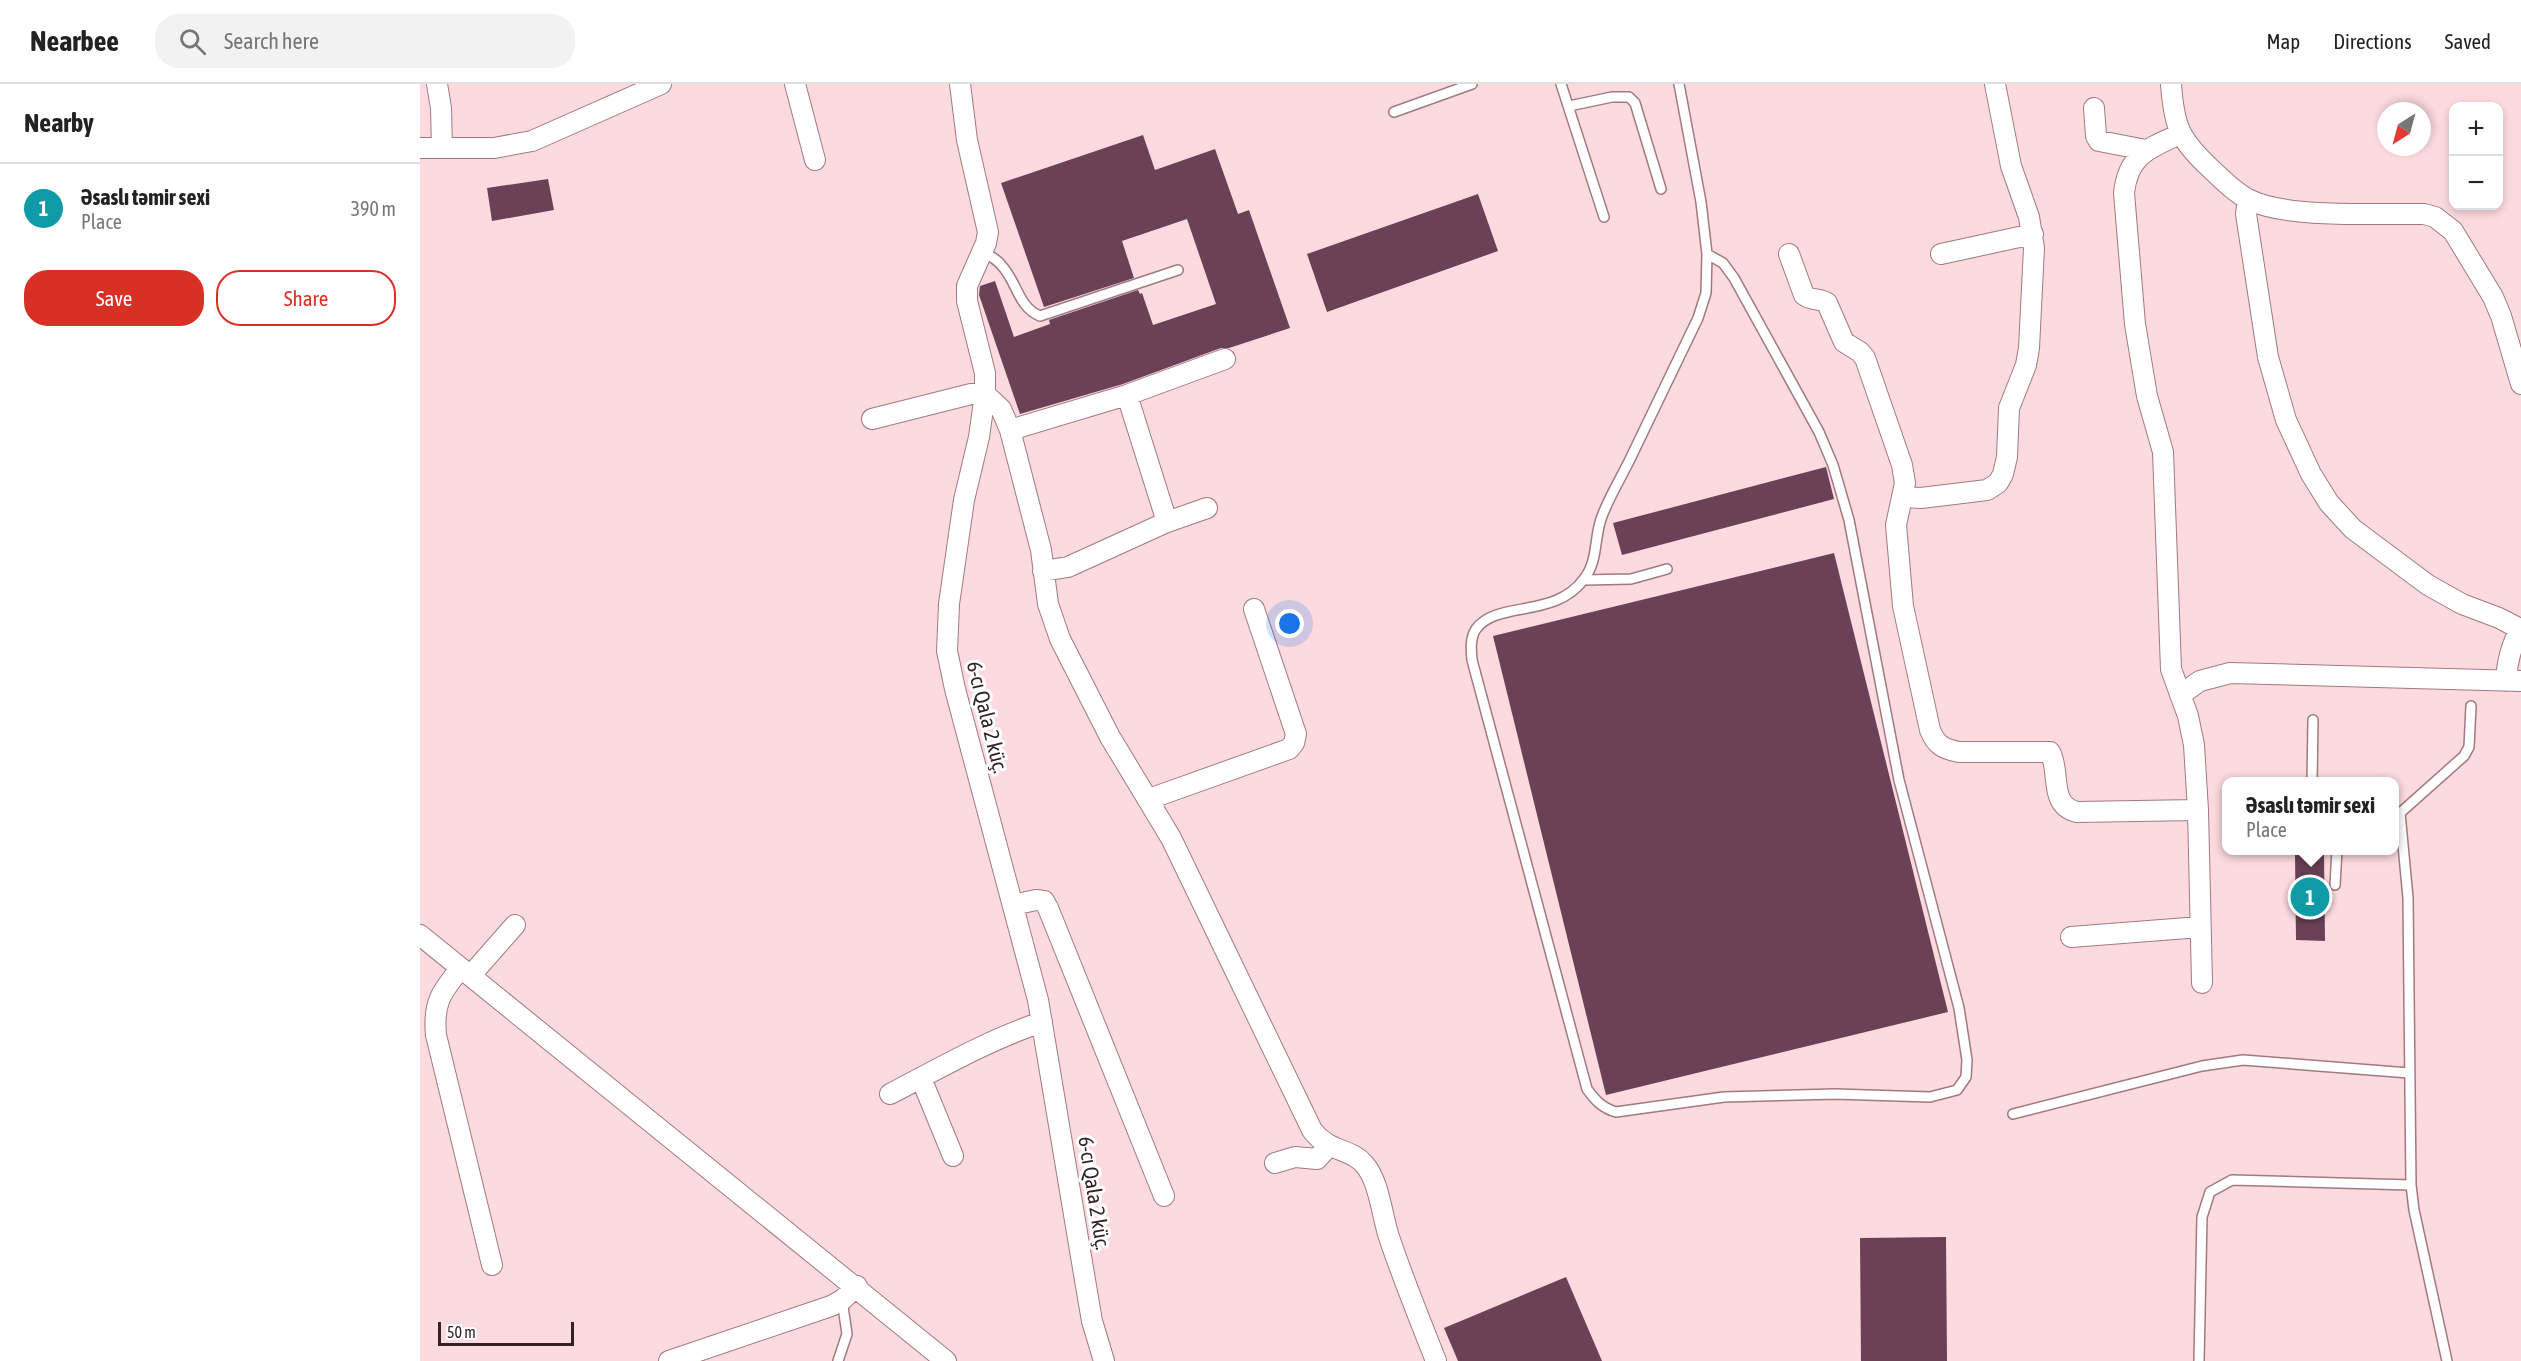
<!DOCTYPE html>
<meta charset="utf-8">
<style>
body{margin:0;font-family:"Asap Condensed",sans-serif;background:#f2f2f2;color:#222}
.controls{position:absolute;right:18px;top:18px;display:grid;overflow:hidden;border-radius:12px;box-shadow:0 3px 9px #0003}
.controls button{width:54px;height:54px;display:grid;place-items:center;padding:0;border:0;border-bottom:2px solid #e0e0e0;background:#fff;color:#222;font:30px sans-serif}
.compass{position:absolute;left:1957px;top:18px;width:54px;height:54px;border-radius:50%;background:#fff;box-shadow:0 3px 9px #0003;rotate:216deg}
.scale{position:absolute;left:18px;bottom:15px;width:136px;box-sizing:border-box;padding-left:6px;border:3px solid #312224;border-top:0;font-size:16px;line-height:21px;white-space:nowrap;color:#312224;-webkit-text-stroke:4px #fff;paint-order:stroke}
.you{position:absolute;left:870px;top:540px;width:21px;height:21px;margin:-15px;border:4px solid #fff;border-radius:50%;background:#1a73e8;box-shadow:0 0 0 9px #1a73e833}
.badge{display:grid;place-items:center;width:39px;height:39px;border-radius:50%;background:#d93025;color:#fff;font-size:20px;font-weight:700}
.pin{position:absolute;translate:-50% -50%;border:3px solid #fff;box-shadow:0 2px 6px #0006}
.popup{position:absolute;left:1802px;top:693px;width:177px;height:78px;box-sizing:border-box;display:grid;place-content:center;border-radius:12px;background:#fff;filter:drop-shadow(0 2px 4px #0005);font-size:20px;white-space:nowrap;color:#767676}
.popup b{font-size:22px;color:#222}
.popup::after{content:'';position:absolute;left:50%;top:100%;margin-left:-12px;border:12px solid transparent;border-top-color:#fff}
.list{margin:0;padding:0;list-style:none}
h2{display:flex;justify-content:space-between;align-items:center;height:78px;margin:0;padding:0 24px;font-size:26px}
h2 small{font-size:20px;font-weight:400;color:#767676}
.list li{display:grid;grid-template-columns:39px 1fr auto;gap:18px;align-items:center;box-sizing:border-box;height:90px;padding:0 24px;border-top:2px solid #e0e0e0}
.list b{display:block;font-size:22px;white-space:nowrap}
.list p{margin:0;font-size:20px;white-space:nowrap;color:#767676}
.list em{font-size:20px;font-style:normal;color:#767676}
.actions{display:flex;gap:12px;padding:18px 24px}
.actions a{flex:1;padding:14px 0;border:2px solid #d93025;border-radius:24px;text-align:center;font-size:21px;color:#d93025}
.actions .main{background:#d93025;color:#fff}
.icon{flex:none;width:33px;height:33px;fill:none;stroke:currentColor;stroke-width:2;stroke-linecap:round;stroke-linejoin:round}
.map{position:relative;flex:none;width:2101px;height:1277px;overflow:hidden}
header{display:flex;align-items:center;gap:36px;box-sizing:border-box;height:84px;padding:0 30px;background:#fff;border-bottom:2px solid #e0e0e0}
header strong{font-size:28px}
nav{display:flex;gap:33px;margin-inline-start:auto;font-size:21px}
.search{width:420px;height:54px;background:#f2f2f2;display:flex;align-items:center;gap:15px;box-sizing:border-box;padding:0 21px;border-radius:24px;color:#767676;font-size:22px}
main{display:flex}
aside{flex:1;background:#fff}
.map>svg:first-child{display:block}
.building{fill:#6b4158}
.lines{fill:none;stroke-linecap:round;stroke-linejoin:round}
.service-casing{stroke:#a07a80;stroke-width:12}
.minor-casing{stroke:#a07a80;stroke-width:22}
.service{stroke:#fff;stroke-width:9}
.minor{stroke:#fff;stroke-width:20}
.labels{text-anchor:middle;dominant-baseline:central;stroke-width:6;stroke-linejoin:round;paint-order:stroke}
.street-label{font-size:21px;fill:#312224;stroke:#fff}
</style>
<header>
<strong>Nearbee</strong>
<div class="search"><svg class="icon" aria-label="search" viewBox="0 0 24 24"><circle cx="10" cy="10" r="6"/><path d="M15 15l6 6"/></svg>Search here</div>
<nav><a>Map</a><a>Directions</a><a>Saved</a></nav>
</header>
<main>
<aside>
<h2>Nearby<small></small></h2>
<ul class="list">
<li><span class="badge" style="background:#0f9aa8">1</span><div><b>Əsaslı təmir sexi</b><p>Place</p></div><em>390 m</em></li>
</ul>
<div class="actions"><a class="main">Save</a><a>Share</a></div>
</aside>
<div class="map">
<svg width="2101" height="1277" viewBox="0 0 2101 1277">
<rect width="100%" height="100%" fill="#fcdadf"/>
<path class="building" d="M723,51L735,86L795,65L818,130L829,126L870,244L809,264H801L703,300L600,330L559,211L560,202L575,197L594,253L630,240L629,236L718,206L720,210L722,209L733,241L796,220L767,135L702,157L714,194L624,223L581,99Z
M128,95L134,126L72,137L67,104Z
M1058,110L1078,167L907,228L887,170Z
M1406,383L1414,415L1202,471L1193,439Z
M1414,469L1528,928L1186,1011L1073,552Z
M1875,770H1904L1905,857L1876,856Z
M1526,1153L1527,1277H1441L1440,1154Z
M1146,1193L1182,1277H1038L1024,1244Z"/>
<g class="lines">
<g class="service-casing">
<path id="service" d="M1141,0L1184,133
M1259,0L1281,118L1287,170L1286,209L1278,234C1256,279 1235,324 1213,369C1203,391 1189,412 1181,435C1174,456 1178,477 1164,495C1135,535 1077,516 1056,545C1050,554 1051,566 1052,576L1167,1005C1175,1016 1182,1024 1196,1028L1304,1013L1415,1010L1510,1013L1537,1006L1546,993L1547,976L1539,924L1479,696L1429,436L1413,381L1399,348L1314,194L1303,179L1287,170
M1149,22L1192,13H1209L1215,19L1241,105
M974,28L1052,0
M562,168C570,172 577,175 582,182C597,198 598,223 620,232L758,186
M1164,496L1211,495L1247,485
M1892,698L1893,636
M1975,729H1980L2044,672L2049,663L2051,622
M1980,729L1988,814L1991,1101L1994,1126L2027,1277
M1915,801L1917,766
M1593,1030L1782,982L1823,976L1989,989
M418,1277L427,1250L422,1216
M1779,1277L1782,1133L1790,1108L1812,1096L1991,1101"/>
</g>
<g class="minor-casing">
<path id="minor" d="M17,0L21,24L22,64
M375,0L395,76
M540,0L547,56L568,148L566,159L547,202V217L565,289V310L559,353L544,416L529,520L527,567L535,605L618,916L666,1202L672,1237L684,1277
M1751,0C1754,42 1759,55 1790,84C1802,95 1815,109 1830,116C1869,135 1958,129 2004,130L2015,133L2033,147L2073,213L2081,232L2101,300
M1674,24L1676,52L1679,57L1726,66
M1760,50C1729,64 1708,71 1704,109L1715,240L1727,312L1743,368L1751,585L1768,632L1774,661L1778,726L1782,899
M0,64H74L112,57L241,0
M1828,115L1826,130L1848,273L1866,336L1891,390L1909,419L1933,445L2008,501L2042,520L2079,534L2100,545
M1369,170L1384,211C1391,217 1400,214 1407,219L1424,258L1440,268L1445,274L1482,381L1485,399L1476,441L1483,522L1510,646C1516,661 1523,665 1539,668H1630C1641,688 1628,721 1657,728L1778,726
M1521,170L1613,150
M707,311L747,438
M452,335L551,310H565L581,325L590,346L621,466L628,520L640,555L690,653L751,754L892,1046C909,1069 931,1064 944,1080C959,1096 962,1132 969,1153C983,1195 1000,1236 1016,1277
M590,346L707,311L805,275
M1482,413L1501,414L1567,406L1578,399L1583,390L1587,373L1589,324L1606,281L1609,264L1614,164L1609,133L1591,82L1575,0
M623,487L648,483L747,438L787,424
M2086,597C2087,577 2091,561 2101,544
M1760,611L1780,597L1810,589L2101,597
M729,715L869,665L874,659L876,650L834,525
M593,821L616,816L624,817L628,824L744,1112
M0,851L526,1277
M1651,853L1780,843
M41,884C21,908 13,919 16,951L72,1181
M51,891L95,841
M501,994L533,1072
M470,1010C520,984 568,956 622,938
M855,1079L875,1073L897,1075L909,1062
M249,1277L411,1222L422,1216L437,1202"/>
</g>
<use href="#service" class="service"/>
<use href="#minor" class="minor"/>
</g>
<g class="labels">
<g class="street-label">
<text transform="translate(568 633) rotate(76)">6-cı Qala 2 küç.</text>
<text transform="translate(675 1109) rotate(81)">6-cı Qala 2 küç.</text>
</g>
</g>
</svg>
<div class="controls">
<button>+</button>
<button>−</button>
</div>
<svg class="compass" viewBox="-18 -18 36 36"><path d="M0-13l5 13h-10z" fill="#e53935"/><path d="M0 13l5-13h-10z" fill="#767676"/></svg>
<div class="scale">50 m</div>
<div class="you"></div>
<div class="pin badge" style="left:1890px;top:813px;background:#0f9aa8">1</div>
<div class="popup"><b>Əsaslı təmir sexi</b>Place</div>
</div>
</main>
